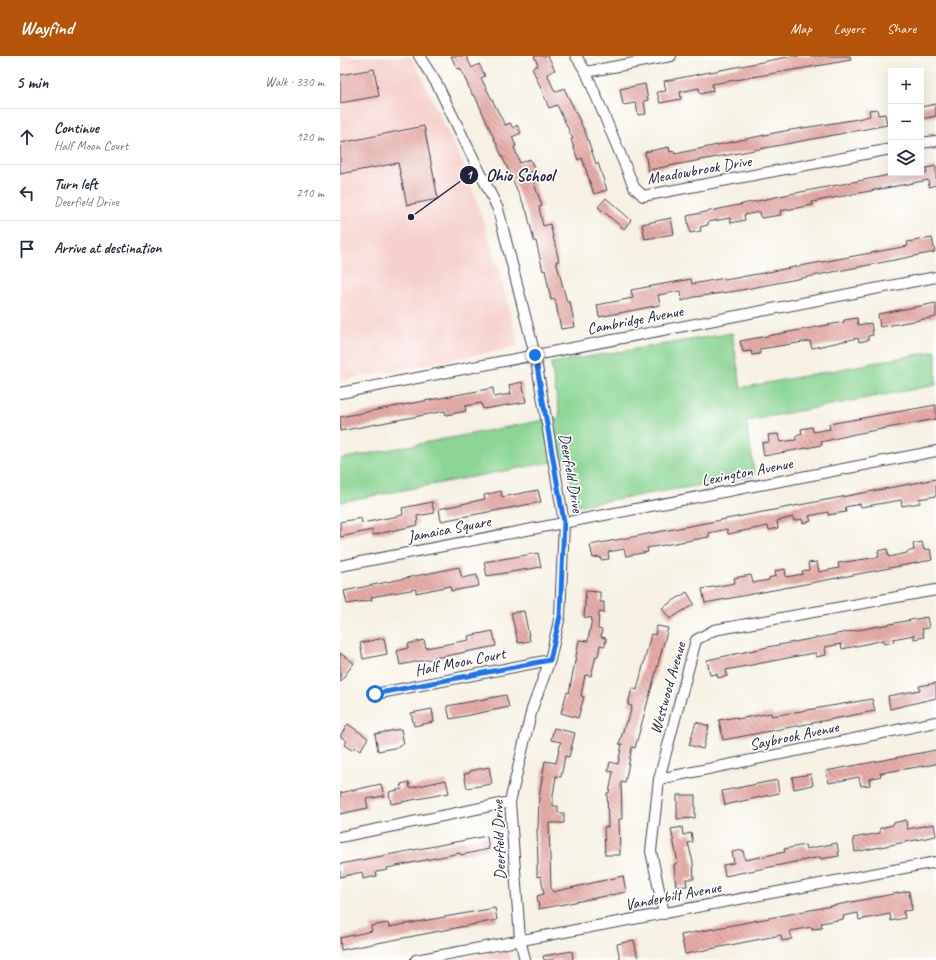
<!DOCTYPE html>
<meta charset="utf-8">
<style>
body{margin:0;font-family:Caveat,sans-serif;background:#f6f6f7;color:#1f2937}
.controls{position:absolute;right:12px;top:12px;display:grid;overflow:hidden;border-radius:0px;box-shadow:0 4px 16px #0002}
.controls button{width:36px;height:36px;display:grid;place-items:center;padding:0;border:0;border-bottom:1px solid #e0e1e3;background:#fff;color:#1f2937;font:20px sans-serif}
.stop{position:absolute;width:12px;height:12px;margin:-9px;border:3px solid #1a73e8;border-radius:50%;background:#fff}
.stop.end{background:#1a73e8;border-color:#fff;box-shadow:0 1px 4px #0008}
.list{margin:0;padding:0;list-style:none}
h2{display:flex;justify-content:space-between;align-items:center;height:52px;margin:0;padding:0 16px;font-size:17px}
h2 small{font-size:13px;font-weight:400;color:#747a83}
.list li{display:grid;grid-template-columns:26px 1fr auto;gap:12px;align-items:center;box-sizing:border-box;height:56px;padding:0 16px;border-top:1px solid #e0e1e3}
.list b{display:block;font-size:15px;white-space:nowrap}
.list p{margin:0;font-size:13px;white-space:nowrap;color:#747a83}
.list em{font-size:13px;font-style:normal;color:#747a83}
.icon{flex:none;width:22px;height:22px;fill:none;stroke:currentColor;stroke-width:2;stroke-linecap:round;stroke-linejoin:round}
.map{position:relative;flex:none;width:596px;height:904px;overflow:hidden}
header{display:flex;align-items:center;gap:24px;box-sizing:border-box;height:56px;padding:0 20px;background:#b45309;color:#fff}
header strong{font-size:19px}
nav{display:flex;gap:22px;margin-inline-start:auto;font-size:14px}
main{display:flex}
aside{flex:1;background:#fff}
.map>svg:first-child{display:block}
.built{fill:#f7d0cb}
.green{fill:#8bd693;stroke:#567c67}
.building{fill:url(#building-back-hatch)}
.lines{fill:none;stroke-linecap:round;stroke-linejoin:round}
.street-casing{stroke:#424154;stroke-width:12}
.street{stroke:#fff;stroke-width:10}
.route{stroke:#1a73e8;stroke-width:5}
.labels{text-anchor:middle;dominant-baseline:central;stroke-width:3.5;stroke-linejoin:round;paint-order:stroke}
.street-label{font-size:16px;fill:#22223b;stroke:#fff}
.leader{fill:none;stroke:#22223b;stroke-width:1.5}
.callout-dot{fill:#22223b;stroke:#fff;stroke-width:1.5}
.mark-label{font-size:12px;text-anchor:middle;font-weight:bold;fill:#fff}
.callout-label{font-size:17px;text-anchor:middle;font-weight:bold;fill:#22223b;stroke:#fff;stroke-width:3.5;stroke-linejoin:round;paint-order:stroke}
</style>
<header>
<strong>Wayfind</strong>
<nav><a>Map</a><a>Layers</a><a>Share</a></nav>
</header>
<main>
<aside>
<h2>5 min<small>Walk · 330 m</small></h2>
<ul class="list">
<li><svg class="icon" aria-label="ahead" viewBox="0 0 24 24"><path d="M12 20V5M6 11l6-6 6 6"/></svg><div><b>Continue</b><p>Half Moon Court</p></div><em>120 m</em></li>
<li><svg class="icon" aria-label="left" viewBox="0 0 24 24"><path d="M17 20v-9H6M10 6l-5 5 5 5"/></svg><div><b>Turn left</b><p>Deerfield Drive</p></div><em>210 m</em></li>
<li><svg class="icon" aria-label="arrive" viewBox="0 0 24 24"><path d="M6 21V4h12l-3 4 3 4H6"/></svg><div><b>Arrive at destination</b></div></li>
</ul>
</aside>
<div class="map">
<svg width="596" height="904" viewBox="0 0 596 904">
<defs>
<pattern id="building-back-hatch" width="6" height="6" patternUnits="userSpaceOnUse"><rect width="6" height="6" fill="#e8aca6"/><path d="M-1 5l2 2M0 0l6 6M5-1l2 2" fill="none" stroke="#bc8c88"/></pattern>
</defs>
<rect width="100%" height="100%" fill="#fff"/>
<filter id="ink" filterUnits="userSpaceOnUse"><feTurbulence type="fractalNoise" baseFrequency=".025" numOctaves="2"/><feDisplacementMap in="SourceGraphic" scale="8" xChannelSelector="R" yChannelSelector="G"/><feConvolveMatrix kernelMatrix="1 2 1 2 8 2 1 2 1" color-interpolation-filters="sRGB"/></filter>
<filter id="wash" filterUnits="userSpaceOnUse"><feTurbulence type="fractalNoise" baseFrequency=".012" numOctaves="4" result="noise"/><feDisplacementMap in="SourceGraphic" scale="16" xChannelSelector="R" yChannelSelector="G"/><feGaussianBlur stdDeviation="0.9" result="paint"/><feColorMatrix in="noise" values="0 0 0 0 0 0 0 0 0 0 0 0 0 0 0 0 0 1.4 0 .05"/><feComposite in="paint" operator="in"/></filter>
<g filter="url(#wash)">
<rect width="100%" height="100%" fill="#f6f1e2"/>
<path class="built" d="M0,0H70L75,7L127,117L156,204L179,290L0,325Z
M168,894L171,904H118Z"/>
<path class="green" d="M392,277L401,332L596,295V329L406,365L415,420L235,450L227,403L0,446V403L220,361L211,307Z"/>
<g id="blocks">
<path class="building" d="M111,0H126L132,12L139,8L145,20L141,22L165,69L170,67L173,72L177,69L181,77L172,81L176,90L174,91L180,107L190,103L195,114L190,116L202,150L199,151L203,170L210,168L219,205H216L227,246H230L235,271L221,273L215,243L211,244L205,214L203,215L196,185H194L187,156L135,40H133L120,12L117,13Z
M194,0H208L215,14L207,18L215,36L224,32L246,78L256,108L258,107L267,134L254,138L242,102L238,104L231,83H233L217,49L209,52L199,28L192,12L198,9Z
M453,0H510L511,4L372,28L373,35L360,38L359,32L340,36L341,43L320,47L317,36L326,35L324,25Z
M34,13L39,40L0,47V19Z
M305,28L308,44L304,45L306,58L298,59L296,47L283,49L280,33Z
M596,48V60L581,63V51Z
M537,53L538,59L545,58L547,69L308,114L305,96L329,91L330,96L334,95L335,98L439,76L518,63L530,60L529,54Z
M84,70L98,143L67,149L58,107L0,118V87Z
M596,110V129L589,131L588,124L472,146L473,149L440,155L441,159L421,162L420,156L404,159L405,164L391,167L390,162L368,166V169L360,171L361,175L350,177L347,160L445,139L560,117H587L586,112Z
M266,142L291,164L284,173L258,151Z
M331,162L334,178L305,183L302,168Z
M592,182L595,196L396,235L354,241L342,245L341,235L318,239L320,249L259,261L257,249L293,242L291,234L351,223L352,228L385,222V224L568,190L567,186Z
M596,247V261L540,271L538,258Z
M517,262L518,269L531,267L533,279L528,280V284L519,286L518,282L472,292L470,285L420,293V298L412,299L411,295L403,296L400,285L504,266V264Z
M182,326L186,346L143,353L141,347L125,350L126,355L106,359L105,355L0,375V361L153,332L154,341L171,338L169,329Z
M596,349V363L515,378L481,386L482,389L424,400L422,387L429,386L428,379L438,378L440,386L456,384V380L462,378L461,373L472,371L473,376L490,373L489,368Z
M596,423V440L579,443L580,447L562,450L561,444L521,451L520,448L505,451L506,456L488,459V456L469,460L471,465L463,467L462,463L454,465L453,461L437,465L438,472L429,474L428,470L388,478L387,473L369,477V481L307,492L308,496L286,500L284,493L268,496L269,503L261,504L260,501L253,502L250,489Z
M198,434L201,446L101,465L99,453L145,443L144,439L161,435L162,441Z
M92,446L94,457L77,460L78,469L33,479L32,474L0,481V466L21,462L22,467L63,459L62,452Z
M582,486L584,494L590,493L592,504L365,547L362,533L395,527L394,522L411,519L413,527L429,524V522L436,520L435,515L445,513L446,521L463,518L462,515L469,514L468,507L477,506L479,516L499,512L498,507L539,501L538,495L547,493L549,501L567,497V496L574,494L573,488Z
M198,497L201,511L147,520L144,506Z
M119,511L122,522L137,519L139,530L111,535L110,530L76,537V533L31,541L32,544L7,548L4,535Z
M246,535L260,536V546H264V557L259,556L258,573L262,574L261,581L266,582L265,590L260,589L258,600H256L251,620L245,619L241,640L244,641L238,662L221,657L227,636L229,637L239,584L248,585L252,562L244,561Z
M347,536L354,548L330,563L322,552Z
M184,555L190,585L178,587L171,557Z
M587,561L589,572L582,573L584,581L574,583V579L553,583L554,586L544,588V584L502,593L501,588L485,591L486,599L476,601V597L468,598L417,608L386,614L387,620L378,622L377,618L370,619L367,604L428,591Z
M317,570L328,572L295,692L292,691L285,727L281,726L282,763H279L280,799H265L264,771H268L267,737H269L273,716L268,715L270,706L278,708L282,688H279L286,665H288L292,650L288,649L292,632L297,634L311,578L315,579Z
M153,575L156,590L60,609L57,595L68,592V588L84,584L86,592L129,584L128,580Z
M44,582L47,598L23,603L20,587Z
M0,597L14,607L0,626Z
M596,627V642L550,653L548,640L580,634L579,630Z
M166,639L169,651L110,663L107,650Z
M532,643L535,655L383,684L379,664L397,661V663L431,657L432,660Z
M92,653L94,666L74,670L71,657Z
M356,666L369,670L363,693L349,689Z
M8,668L28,682L20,695L15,691L12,694L4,689L7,685L0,680Z
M214,672L235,677L229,701L225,700L221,721L216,720L213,739V750H218V757H224V767H209L211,832L213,836L283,820L286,836L199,853L197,840L204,838L201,820L197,821V809H198L197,773H198L199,741L205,705L216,707L221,686L211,684Z
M61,673L64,688L59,689V691L38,695L35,678Z
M596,694V708L540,717L541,720L529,723L530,729L521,730L519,721L489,727L486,715Z
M149,711L152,728L127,732L124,718L130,717V715Z
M471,718L473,729L454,733L452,721Z
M106,724L109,737L51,748L49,736L62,733L61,728L69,726L70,732Z
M437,724L439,737L385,749L382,735Z
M41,728L44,740L26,743L28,752L0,758V737Z
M337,739H355V762L337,763Z
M566,764L567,773L594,768L596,780L515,796L513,782L540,777V772L553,769V767Z
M342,771L343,779L351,777L353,786L348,787L353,806L354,823H346L347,830L336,831L334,808L338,807L331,773Z
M147,780L149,793L121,799L120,797L47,812L48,814L36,816L37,820L23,823L22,816L0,821V808Z
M497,787L499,800L481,803L480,801L385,820L383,809L394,807L392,796L403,794L405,804L445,796L444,793L465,789L466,793Z
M569,835L572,854L563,855L565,862L551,865L550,858L519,864L518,857L503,860L504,863L481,867L482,872L472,873V871L450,875L452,883L442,885L441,879L345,898L341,879Z
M155,852L157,864L1,894L0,882L32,875L31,870L48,867L49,871Z
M294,884L298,904H280L277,888Z
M232,895L233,904H204L203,900Z"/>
</g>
</g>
<g filter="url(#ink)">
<use href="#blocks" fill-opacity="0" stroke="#424154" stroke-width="1"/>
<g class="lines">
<g class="street-casing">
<path id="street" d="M79,0L97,28L158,153L195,299L224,466L220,560L210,604L192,653L170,746L180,883L185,904
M236,0L246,16L294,131L303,140L551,93
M246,16L331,0
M581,87L596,85
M0,337L596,221
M0,510L596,395
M35,638L210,604
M319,723L596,666
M0,781L170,746
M324,858L311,795L319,723L356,584L374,574L596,534
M76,904L596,806"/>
</g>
<use href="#street" class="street"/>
</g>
</g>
<g class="lines" filter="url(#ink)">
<path class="route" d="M35,638L210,604L220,560L224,466L195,299"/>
</g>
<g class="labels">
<g class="street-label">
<text transform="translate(359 114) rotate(-10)">Meadowbrook Drive</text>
<text transform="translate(295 264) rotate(-11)">Cambridge Avenue</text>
<text transform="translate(407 416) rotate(-11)">Lexington Avenue</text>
<text transform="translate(231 417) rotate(80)">Deerfield Drive</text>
<text transform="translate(109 473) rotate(-11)">Jamaica Square</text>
<text transform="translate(120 606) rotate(-11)">Half Moon Court</text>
<text transform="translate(328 632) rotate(-74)">Westwood Avenue</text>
<text transform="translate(454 680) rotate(-12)">Saybrook Avenue</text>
<text transform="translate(159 784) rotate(-92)">Deerfield Drive</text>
<text transform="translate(333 840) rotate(-11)">Vanderbilt Avenue</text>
</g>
</g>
<path class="leader" d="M71 161L129 119"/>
<g class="callout-dot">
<circle cx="71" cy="161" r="4"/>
<circle cx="129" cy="119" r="10"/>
</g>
<g class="mark-label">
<text x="129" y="123">1</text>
</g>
<g class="callout-label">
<text x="180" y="125">Ohio School</text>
</g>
</svg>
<div class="controls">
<button>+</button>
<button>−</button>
<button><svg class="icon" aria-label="layers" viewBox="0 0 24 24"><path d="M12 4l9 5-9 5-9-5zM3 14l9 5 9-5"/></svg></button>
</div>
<div class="stop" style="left:35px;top:638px"></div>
<div class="stop end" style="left:195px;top:299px"></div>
</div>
</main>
